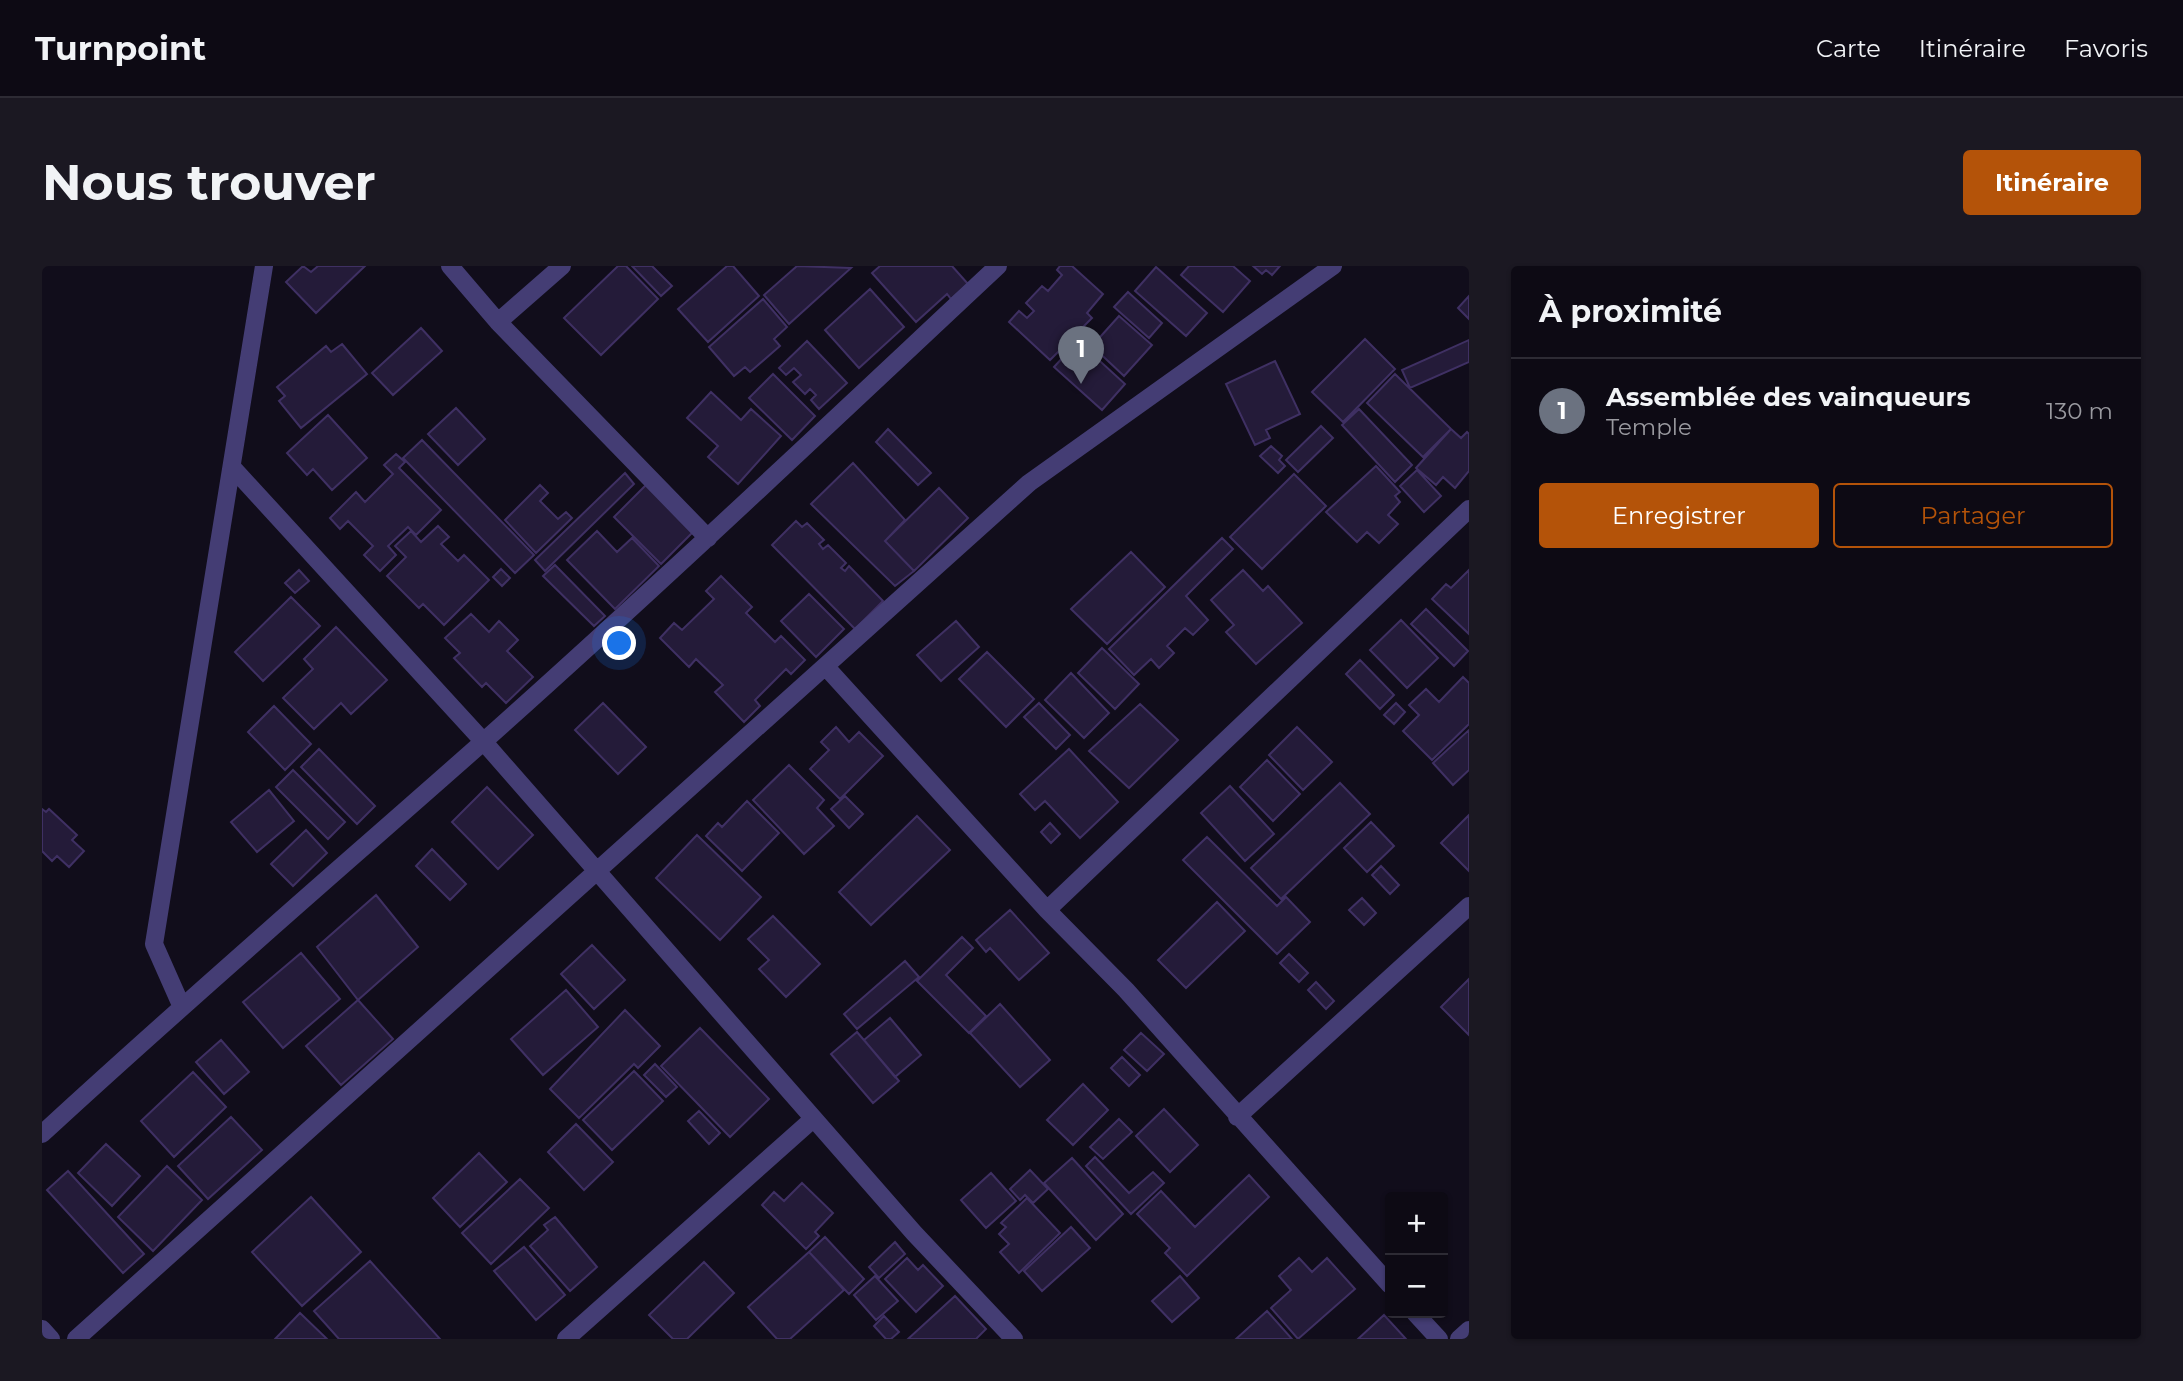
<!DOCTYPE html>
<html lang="fr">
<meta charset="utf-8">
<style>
body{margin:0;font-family:Montserrat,sans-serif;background:#1b1822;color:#f1f3f6}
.controls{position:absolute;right:21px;bottom:21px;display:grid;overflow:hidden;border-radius:7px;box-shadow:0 2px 5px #0004}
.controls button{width:63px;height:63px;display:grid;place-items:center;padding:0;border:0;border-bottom:2px solid #2d2b34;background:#0d0a14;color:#f1f3f6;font:35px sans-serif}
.you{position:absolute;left:578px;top:378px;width:24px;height:24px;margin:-18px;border:5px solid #fff;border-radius:50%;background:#1a73e8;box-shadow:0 0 0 10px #1a73e833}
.badge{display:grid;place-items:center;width:46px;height:46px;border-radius:50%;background:#b45309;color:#fff;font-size:23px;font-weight:700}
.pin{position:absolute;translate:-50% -58px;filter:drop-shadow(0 2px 4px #0008)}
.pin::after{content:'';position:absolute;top:37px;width:24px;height:21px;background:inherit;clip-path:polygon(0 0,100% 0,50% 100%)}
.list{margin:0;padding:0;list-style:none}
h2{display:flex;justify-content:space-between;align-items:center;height:91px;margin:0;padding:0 28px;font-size:30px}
h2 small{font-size:23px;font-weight:400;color:#9a9aa0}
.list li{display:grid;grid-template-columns:46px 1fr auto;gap:21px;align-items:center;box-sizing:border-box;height:105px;padding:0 28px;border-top:2px solid #2d2b34}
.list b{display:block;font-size:26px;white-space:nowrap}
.list p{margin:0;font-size:23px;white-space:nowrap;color:#9a9aa0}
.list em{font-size:23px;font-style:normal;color:#9a9aa0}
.actions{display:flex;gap:14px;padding:21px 28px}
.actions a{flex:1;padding:16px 0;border:2px solid #b45309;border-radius:7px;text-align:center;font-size:24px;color:#b45309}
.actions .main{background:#b45309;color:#fff}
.map{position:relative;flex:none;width:1427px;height:1073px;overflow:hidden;border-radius:7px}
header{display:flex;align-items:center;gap:42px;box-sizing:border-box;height:98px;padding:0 35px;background:#0d0a14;border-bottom:2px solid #2d2b34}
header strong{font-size:33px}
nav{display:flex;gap:38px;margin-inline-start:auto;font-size:24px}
.intro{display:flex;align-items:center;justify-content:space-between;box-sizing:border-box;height:168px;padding:0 42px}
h1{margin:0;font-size:49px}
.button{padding:18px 32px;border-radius:7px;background:#b45309;color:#fff;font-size:24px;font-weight:700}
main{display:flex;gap:42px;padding:0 42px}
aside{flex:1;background:#0d0a14;border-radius:7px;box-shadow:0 2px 5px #0004}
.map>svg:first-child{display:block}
.building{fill:#241b39;stroke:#3f3063;stroke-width:2}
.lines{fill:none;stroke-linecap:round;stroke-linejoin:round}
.minor{stroke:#443d74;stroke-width:18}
</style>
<header>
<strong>Turnpoint</strong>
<nav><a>Carte</a><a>Itinéraire</a><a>Favoris</a></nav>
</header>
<div class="intro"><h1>Nous trouver</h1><a class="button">Itinéraire</a></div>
<main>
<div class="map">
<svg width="1427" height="1073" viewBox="0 0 1427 1073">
<rect width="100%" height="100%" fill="#110d1b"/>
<path class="building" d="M261,0L269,6L276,0H323L274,47L244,16Z
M576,0H584L616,33L559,89L522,52Z
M590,0H610L630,20L619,30Z
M685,0H691L717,30L666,76L636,43Z
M755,0L809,2L747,58L722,29Z
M838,0H910L926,18L909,33L905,28L874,56L830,7Z
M1018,0H1030L1061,28L1045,47L1050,52L1008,94L967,56L977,45L985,52L992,45L984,37L1000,20L1006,25L1020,9L1015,4Z
M1147,0H1191L1208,15L1181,46L1139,9Z
M1211,0H1238L1230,9L1224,4L1220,8Z
M1114,1L1165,47L1144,70L1093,25Z
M828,23L862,61L817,102L783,64Z
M1086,26L1120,57L1107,72L1072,41Z
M1427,30V53L1416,42Z
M721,33L745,61L732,73L738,80L708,106L703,101L692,110L667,81Z
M1077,50L1110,79L1082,110L1050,80Z
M379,62L400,85L351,129L330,107Z
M1323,73L1353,103L1301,156L1270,126Z
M1427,74V96L1368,122L1360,104Z
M765,75L805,117L777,143L769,134L774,129L768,123L763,128L751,116L759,109L752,102L744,109L737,102Z
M1036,75L1083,118L1060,144L1012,101Z
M300,78L325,108L259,162L237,135L243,130L235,121L284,80L289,86Z
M1233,95L1258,148L1224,164L1228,172L1213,179L1184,118Z
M731,108L773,150L750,174L707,132Z
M1353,108L1409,163L1381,191L1325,137Z
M669,126L699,154L709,143L739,170L696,218L666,191L676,180L645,152Z
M414,142L443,173L416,199L386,168Z
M1317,143L1370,199L1353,216L1300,159Z
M286,149L325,192L290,224L271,203L265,209L245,187Z
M1279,160L1291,172L1256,206L1244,194Z
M846,163L889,207L876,219L834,176Z
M1409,163L1419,172L1425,166L1427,168V205L1413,222L1401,211L1394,219L1374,202Z
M380,174L492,289L473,307L361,192Z
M1229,180L1240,190L1237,194L1243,200L1236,207L1218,190Z
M354,188L363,196L357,202L399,244L374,269L366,261L346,280L354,289L338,305L322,289L331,280L306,255L298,263L288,252L314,226L323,236L351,208L342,199Z
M811,197L863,254L843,275L872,305L853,320L769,238Z
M1334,200L1358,226L1353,230L1358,236L1346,249L1356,258L1337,277L1325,266L1315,276L1284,246Z
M1375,204L1399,230L1382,246L1358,220Z
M583,207L592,218L503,305L493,294Z
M1252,208L1284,240L1220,303L1188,271Z
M605,218L652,265L619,298L572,251Z
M498,219L506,227L498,235L516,253L524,246L530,252L494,287L463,254Z
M897,222L926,252L872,305L843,275Z
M754,255L760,261L765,257L782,274L777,278L781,283L786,279L804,297L799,302L803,305L807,300L841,335L813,363L730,279Z
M396,260L407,271L399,278L416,295L422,289L447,314L402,359L381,338L377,342L345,310L364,291L353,280L369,265L379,276Z
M555,265L575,286L590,272L617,300L573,343L525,294Z
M1180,272L1191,283L1144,330L1166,354L1151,369L1143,362L1125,380L1132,387L1117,402L1109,393L1092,409L1067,383Z
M1089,286L1123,321L1065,378L1029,343Z
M513,299L563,350L552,360L501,310Z
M459,303L468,312L460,320L451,311Z
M257,304L267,315L253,327L243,317Z
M1201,304L1221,325L1226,320L1260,357L1214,398L1184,366L1192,359L1169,334Z
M1427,304V368L1390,333L1404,318L1409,322Z
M679,310L710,341L704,347L733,376L739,370L763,394L749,408L744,403L713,434L718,440L702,456L673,426L681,419L654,393L647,401L618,372L632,357L640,364L672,333L664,325Z
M767,328L802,363L774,391L739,355Z
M249,331L278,360L221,415L193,386Z
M1384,343L1426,385L1412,400L1369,358Z
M429,348L447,366L457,355L476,374L465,385L491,411L464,437L444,417L440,421L412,392L418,387L403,372Z
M1359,354L1396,392L1365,422L1328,384Z
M914,355L937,381L899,415L875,389Z
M294,361L345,414L309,448L299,437L272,463L241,432L271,403L262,393Z
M1060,382L1097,418L1073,443L1036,407Z
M945,386L992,433L964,461L917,413Z
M1318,394L1352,429L1338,443L1304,408Z
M1029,407L1067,447L1042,472L1003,434Z
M1421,411L1427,417V458L1390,494L1361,465L1377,449L1367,439L1384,423L1397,436Z
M561,437L604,481L576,508L533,464Z
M997,437L1028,469L1014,483L982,451Z
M1354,437L1363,446L1352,458L1342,449Z
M1098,438L1136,474L1087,522L1047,485Z
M232,440L269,478L243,504L206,466Z
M794,461L807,476L817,466L841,490L798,533L768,503L787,484L779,476Z
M1255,461L1290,496L1261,524L1227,489Z
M1427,464V504L1411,519L1391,497Z
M277,483L333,540L315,558L259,501Z
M1027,483L1076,536L1038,572L1003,535L993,544L978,528Z
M1225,494L1258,528L1231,555L1198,521Z
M747,499L782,534L775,542L792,560L762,588L711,534Z
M251,504L303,556L286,573L234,521Z
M1298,517L1328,548L1239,633L1209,602Z
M1188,520L1232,568L1203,595L1159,547Z
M445,521L491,569L456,603L410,556Z
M227,524L252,555L215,586L189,556Z
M803,530L821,548L807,562L789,543Z
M705,535L737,567L700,605L664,570L676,557L680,561Z
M0,543L4,546L7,543L35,569L30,574L42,585L27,601L15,590L10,595L0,585Z
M1427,549V605L1399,577Z
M875,550L908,584L829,659L797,626Z
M1329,556L1352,580L1325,606L1302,582Z
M1008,557L1018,568L1009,577L999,566Z
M264,564L285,587L251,620L229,598Z
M655,569L719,631L678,674L614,612Z
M1165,571L1235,640L1244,631L1268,656L1235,688L1141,594Z
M390,583L424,618L408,634L374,600Z
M1339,600L1357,619L1348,628L1330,609Z
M334,629L376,681L316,734L275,681Z
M1320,632L1334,647L1322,659L1307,644Z
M1175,636L1203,665L1144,722L1116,694Z
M968,644L1007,687L977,714L948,682L944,686L934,674Z
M731,650L778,698L744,731L717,703L727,694L706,673Z
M920,671L931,682L904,709L944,750L927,767L875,715Z
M550,679L583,714L552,743L519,708Z
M259,687L298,733L241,782L201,736Z
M1247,688L1266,707L1257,716L1238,697Z
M863,695L877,711L815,763L802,748Z
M1427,713V769L1399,741Z
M1274,716L1292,735L1284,743L1266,724Z
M524,724L556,761L501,809L469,773Z
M316,734L351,773L299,819L264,780Z
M958,738L1008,794L978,821L928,767Z
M583,744L618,780L596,802L592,798L537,852L508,823Z
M848,752L879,789L853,811L822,774Z
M658,762L727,833L688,871L619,800Z
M815,766L857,815L831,837L789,788Z
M1099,767L1122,788L1105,805L1082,784Z
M179,774L207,806L182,828L154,796Z
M1080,791L1098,809L1087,820L1069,802Z
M613,798L635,821L624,831L602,809Z
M592,805L621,835L570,884L541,854Z
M151,806L184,841L132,891L99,855Z
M1041,818L1066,844L1031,879L1005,854Z
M1122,843L1156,879L1128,906L1094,870Z
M657,845L678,867L667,878L646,855Z
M189,851L220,884L166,933L136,900Z
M1077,853L1090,866L1061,893L1048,881Z
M534,858L571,896L542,924L506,886Z
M64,878L98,910L70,940L36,907Z
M437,887L465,916L418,961L391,932Z
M1053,891L1087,927L1111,906L1122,917L1089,948L1044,900Z
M1030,892L1081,948L1054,974L1002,917Z
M125,900L160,934L111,985L76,951Z
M988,904L1006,923L991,937L983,929L978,934L968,923Z
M26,905L102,988L81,1007L5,924Z
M949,907L974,935L944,962L919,934Z
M1207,909L1227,931L1145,1010L1123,987L1128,982L1095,948L1119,925L1153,961Z
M478,913L507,942L449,998L420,967Z
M760,917L791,947L773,966L777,970L764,983L720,939L732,926L742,935Z
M269,931L319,986L260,1040L210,986Z
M985,932L1018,967L977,1007L958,986L967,978L957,968L964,961L959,957Z
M513,951L555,1001L528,1025L488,980L506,964L502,959Z
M1029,961L1048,982L1000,1025L982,1005Z
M783,971L822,1013L807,1028L767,986Z
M853,976L863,988L837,1012L827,1001Z
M482,981L523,1029L494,1054L452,1005Z
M767,986L802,1024L748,1073H735L706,1041Z
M865,992L876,1004L881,999L901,1020L874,1046L843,1013Z
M1257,992L1270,1006L1285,992L1313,1023L1256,1073L1229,1042L1249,1024L1237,1010Z
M328,995L398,1073H297L272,1045Z
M662,996L692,1027L645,1073H631L607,1049Z
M833,1010L856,1035L834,1054L812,1029Z
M1138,1010L1157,1032L1130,1056L1110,1035Z
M913,1030L944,1063L934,1073H866Z
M1225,1045L1250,1073H1194Z
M258,1047L285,1073H233Z
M1342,1049L1364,1073H1316Z
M842,1050L857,1066L849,1073H844L832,1060Z"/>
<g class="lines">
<path class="minor" d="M408,0L456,56L666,272
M456,56L520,0
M190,201L441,475L872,967L972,1073
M784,401L1005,644L1084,724L1348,1019
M1005,644L1427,243
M139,739L112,678L222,0
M1195,851L1427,640
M0,868C145,734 294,606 441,476C616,320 785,160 956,0
M1373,1047L1397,1073
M0,1063L9,1073
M34,1073L987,217L1291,0
M524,1073L771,853
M1417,1073L1427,1064"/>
</g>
</svg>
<div class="controls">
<button>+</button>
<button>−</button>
</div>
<div class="you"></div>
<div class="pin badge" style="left:1039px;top:118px;background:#6b7280">1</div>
</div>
<aside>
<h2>À proximité<small></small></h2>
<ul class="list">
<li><span class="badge" style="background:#6b7280">1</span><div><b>Assemblée des vainqueurs</b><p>Temple</p></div><em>130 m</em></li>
</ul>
<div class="actions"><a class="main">Enregistrer</a><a>Partager</a></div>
</aside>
</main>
